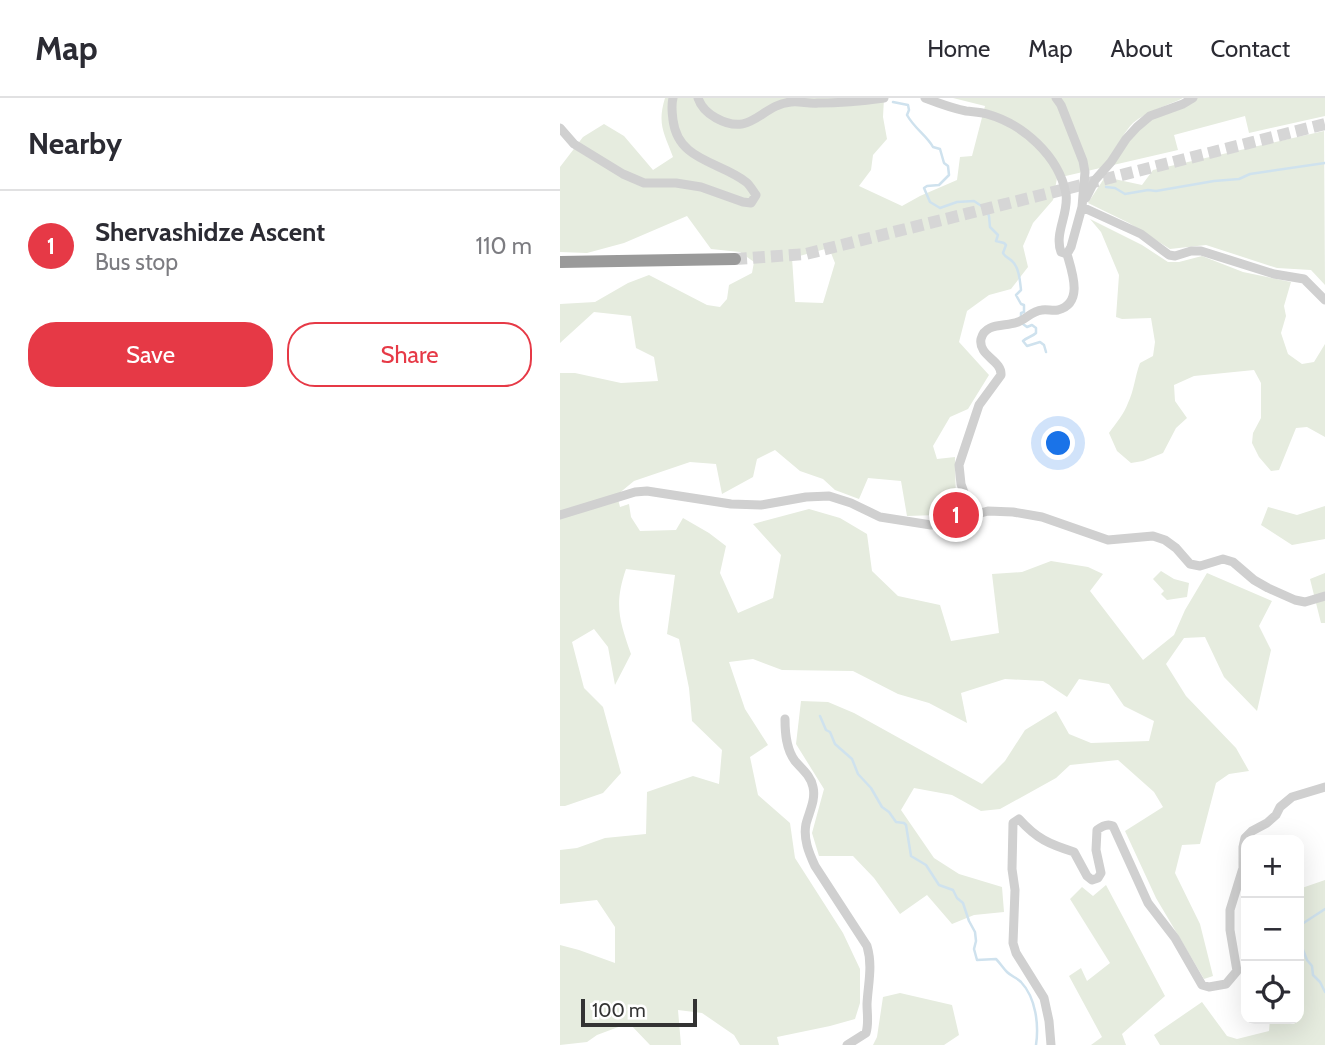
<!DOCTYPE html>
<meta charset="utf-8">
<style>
body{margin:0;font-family:Cabin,sans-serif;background:#f7f7f7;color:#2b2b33}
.controls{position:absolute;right:21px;bottom:21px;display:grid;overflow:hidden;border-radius:14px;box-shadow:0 7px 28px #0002}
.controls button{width:63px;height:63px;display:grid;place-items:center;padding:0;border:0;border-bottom:2px solid #e1e1e2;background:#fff;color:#2b2b33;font:35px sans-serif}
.scale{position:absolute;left:21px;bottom:18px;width:116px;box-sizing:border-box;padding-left:7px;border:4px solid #333;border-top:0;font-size:19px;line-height:24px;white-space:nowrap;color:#333;-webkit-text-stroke:5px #fff;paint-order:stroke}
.you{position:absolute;left:499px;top:346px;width:24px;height:24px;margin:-18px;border:5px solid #fff;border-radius:50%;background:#1a73e8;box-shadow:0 0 0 10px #1a73e833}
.badge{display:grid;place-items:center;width:46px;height:46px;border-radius:50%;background:#e63946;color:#fff;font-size:23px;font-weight:700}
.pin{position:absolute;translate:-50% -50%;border:4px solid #fff;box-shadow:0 2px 7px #0006}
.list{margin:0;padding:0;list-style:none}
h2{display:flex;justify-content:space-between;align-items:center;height:91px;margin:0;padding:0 28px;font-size:30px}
h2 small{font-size:23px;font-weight:400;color:#7c7c81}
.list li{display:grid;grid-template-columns:46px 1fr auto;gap:21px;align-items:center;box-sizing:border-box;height:112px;padding:0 28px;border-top:2px solid #e1e1e2}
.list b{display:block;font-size:26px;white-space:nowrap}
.list p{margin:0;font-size:23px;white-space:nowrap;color:#7c7c81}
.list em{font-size:23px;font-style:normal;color:#7c7c81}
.actions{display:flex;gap:14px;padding:21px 28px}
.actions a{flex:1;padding:16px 0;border:2px solid #e63946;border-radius:28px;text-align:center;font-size:24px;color:#e63946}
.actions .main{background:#e63946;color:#fff}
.icon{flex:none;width:38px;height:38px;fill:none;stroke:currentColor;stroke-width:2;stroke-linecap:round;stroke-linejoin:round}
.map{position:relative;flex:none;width:765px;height:947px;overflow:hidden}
header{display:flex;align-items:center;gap:42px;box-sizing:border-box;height:98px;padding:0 35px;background:#fff;border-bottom:2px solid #e1e1e2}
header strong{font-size:33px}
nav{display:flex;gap:38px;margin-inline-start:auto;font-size:24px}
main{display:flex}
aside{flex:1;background:#fff}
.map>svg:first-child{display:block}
.green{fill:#e6ecdf;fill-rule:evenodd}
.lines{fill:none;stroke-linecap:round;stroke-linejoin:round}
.stream{stroke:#cfe2ee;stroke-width:2.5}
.highway-tunnel{stroke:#d6d6d6;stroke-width:12;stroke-dasharray:12 6;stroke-linecap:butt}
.minor{stroke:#d0d0d0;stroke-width:9}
.highway{stroke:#9a9a9a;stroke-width:12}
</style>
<header>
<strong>Map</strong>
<nav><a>Home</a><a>Map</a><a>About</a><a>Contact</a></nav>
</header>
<main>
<aside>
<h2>Nearby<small></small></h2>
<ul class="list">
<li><span class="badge">1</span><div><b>Shervashidze Ascent</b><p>Bus stop</p></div><em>110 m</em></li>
</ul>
<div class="actions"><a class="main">Save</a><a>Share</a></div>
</aside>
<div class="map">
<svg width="765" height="947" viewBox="0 0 765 947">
<rect width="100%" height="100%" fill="#fff"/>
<path class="green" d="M105,0H324L323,19L327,41L313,57L311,72L299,88L342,108L360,98L397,82L400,59L412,58L425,8L393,0H623C607,8 587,13 573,25C564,34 558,47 551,58L582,24L637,0H765V18L689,35L685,18L614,37L618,52L497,80L493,102L473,125L463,148L468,169L451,191L429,197L407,213L399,244L429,277L408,311L390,319L373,348L377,361L395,359L396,408L377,417L347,418L341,383L308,380L299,401L275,392L263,381L240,373L215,352L197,361L193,379L162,396L156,366L130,364L74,383L57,397L60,409L69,406L71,419L80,433L116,432L123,420L149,435L166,448L160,475L178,515L213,500L221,457L193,426L249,411L280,420L307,436L312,473L338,498L380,507L391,543L439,535L432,476L462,474L491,463L528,469L543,476L530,493L583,562L614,537L625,512L647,475L712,503L699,528L711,552L697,613L664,579L645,539L624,540L606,566L626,598L676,650L689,673L669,676L656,685L640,746L622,747L615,775L640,826L653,878L644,881L596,800L565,733L603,709L594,694L558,662L510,667L496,680L440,711L421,713L392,697L354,690L341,712L374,760L399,776L442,789L444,814L414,817L392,826L367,797L340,816L314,780L293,758H259L252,735L264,691L236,646L241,603L268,604L294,615L422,686L445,663L465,632L496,613L509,636L531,645L589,643L594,623L564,608L549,586L519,581L507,599L483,583L445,581L401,595L407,625L369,605L338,596L293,573L222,572L193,561L169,564L185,611L208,647L190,659L198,697L230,725L235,760L283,835L300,871V905L295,921L270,928L217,939L219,947H180L174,937L142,915L118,912L121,947H90L69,925L37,937L27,944L0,947V847L19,852L55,865V829L37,802L0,806V752L17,750L45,740L86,736L87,694L133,678L159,686L162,652L132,623L129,590L119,541L107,536L115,477L66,471C54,506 59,522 71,556L55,587L48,549L34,531L12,544L24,590L43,609L61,675L43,695L5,708H0V275H15L61,285L98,283L94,259L76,250L71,218L34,214L0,245V206L35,204L68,185L89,177L147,207L160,209L167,201L169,187L192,175L194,164L180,154L151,151L127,118L64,145L27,155L0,154V69L23,39L44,26L64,38L93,72L113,59C104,35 97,26 105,0ZM269,150L275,165L263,205L235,204L232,160Z
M764,33L765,187L751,172L717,170L646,147L610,151L569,125L528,105L545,79L582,87L593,72Z
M530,121L582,147L608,164H619L642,158L683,174L731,184L724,208L726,218L721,235L728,256L742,266L754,264L765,246V339L747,329L736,330L719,372L711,373L699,359L692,345L693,335L701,320V285L694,272L634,278L614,287L615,303L627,320L616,330L603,355L583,363L571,365L557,353L549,335C556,325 564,316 568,305C574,293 575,278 580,265L593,258L595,244L591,220L562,221L556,219L559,177L541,134Z
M765,408V441L732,447L701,427L708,409L737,417Z
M601,473L614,481L629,485L627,499L607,502L601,496L604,493L593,481Z
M765,475V525H761L750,481Z
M765,782V947H600L594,937L642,904L667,938L677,941L709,933L710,921H739V791Z
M546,787L605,898L562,936L566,947H531L542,939L509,878L521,870L527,883L550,865L510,801L522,789L533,798Z
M340,895L392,907L399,937L384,947H313L317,939L323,899Z"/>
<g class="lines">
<path class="stream" d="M333,4L348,7L349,12L347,17C354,30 367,38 373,49L380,51L384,65L388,68L389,77L379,87L367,88L364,90L370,104L380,110L397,104L414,103L426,111L429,118L430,129L438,137L436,143L444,145L446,147L443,155C445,159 449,160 452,163C459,169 460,183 461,192L456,197L461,206L464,207V214L461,215V220
M546,89L555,90L565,96L588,92L596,93L654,83L679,81L690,76L765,65
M463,226L467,229L472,227L476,230V235C472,239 467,239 463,243L467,248L480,244L484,247L486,254
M260,618L266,632L270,634L275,646L292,661L298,676L311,690L322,709L329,714L336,724L344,725L346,727L351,758L366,767L379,787L393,792L397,800L403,805L409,823L415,834L416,843L414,851L417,862L436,861C440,865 443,870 447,874C451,878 457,880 461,884C476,900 479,927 476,947
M765,811L742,826L740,844L747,862L752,868L753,877L760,884L765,894"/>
<path class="highway-tunnel" d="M175,161L246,156L765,26"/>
<path class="minor" d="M138,0C141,9 147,15 156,20C192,40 200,7 231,4C240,3 249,6 258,5C280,5 303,3 324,0
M365,0C378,5 391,10 406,13C413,14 420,14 427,16C463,26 499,58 506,96C509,116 494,135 501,154L507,156C512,174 524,205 498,212C492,213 487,211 482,212C472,213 466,221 458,224C446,229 425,224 421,241C418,258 442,262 441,277L419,307L399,367L401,386L412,417
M496,0L501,7L523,63L525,74L522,109L511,149L507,156
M0,30L14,46L63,76L84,85H116L141,89L183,104L191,105L196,97C193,93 190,87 186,84C159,63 118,63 113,22C112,14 111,8 113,0
M526,100L535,82L551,64L566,41L577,29L590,18L623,6L633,0
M522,109L581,136L609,157L615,158L631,153H641L714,176L744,181L765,202
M0,417L75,394L87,393L171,406L201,407L246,399L269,398L291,405L320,419L371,427L382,426L428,413L453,414L482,419L548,442L593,438L605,442L616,450L630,466L640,468L663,461L673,464L694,482L708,490L735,502L745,504L765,498
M225,621C225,635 226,651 235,663C242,671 251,678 253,689C256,702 249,714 246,726C243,741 249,755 255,768L307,848C313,868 308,886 307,906C307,916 309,925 306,935L287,947
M491,947L489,923L484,900L456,855L453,845L455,792L452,771L453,725L459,721C477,741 489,746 514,754L527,778L532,782L538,780L541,775L536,752L537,732C542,728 547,725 553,728L588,805L615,840L642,887L649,889L666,886L677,873L670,832V812L683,770V749L685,740L692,733L707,725L716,717L720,709L732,699L765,689"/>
<path class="highway" d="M0,164L175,161"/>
</g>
</svg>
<div class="controls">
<button>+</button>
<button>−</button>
<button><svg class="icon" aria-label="locate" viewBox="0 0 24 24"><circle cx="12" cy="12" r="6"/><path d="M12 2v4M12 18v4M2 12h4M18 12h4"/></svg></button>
</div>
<div class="scale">100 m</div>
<div class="you"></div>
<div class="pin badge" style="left:396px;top:417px">1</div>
</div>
</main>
